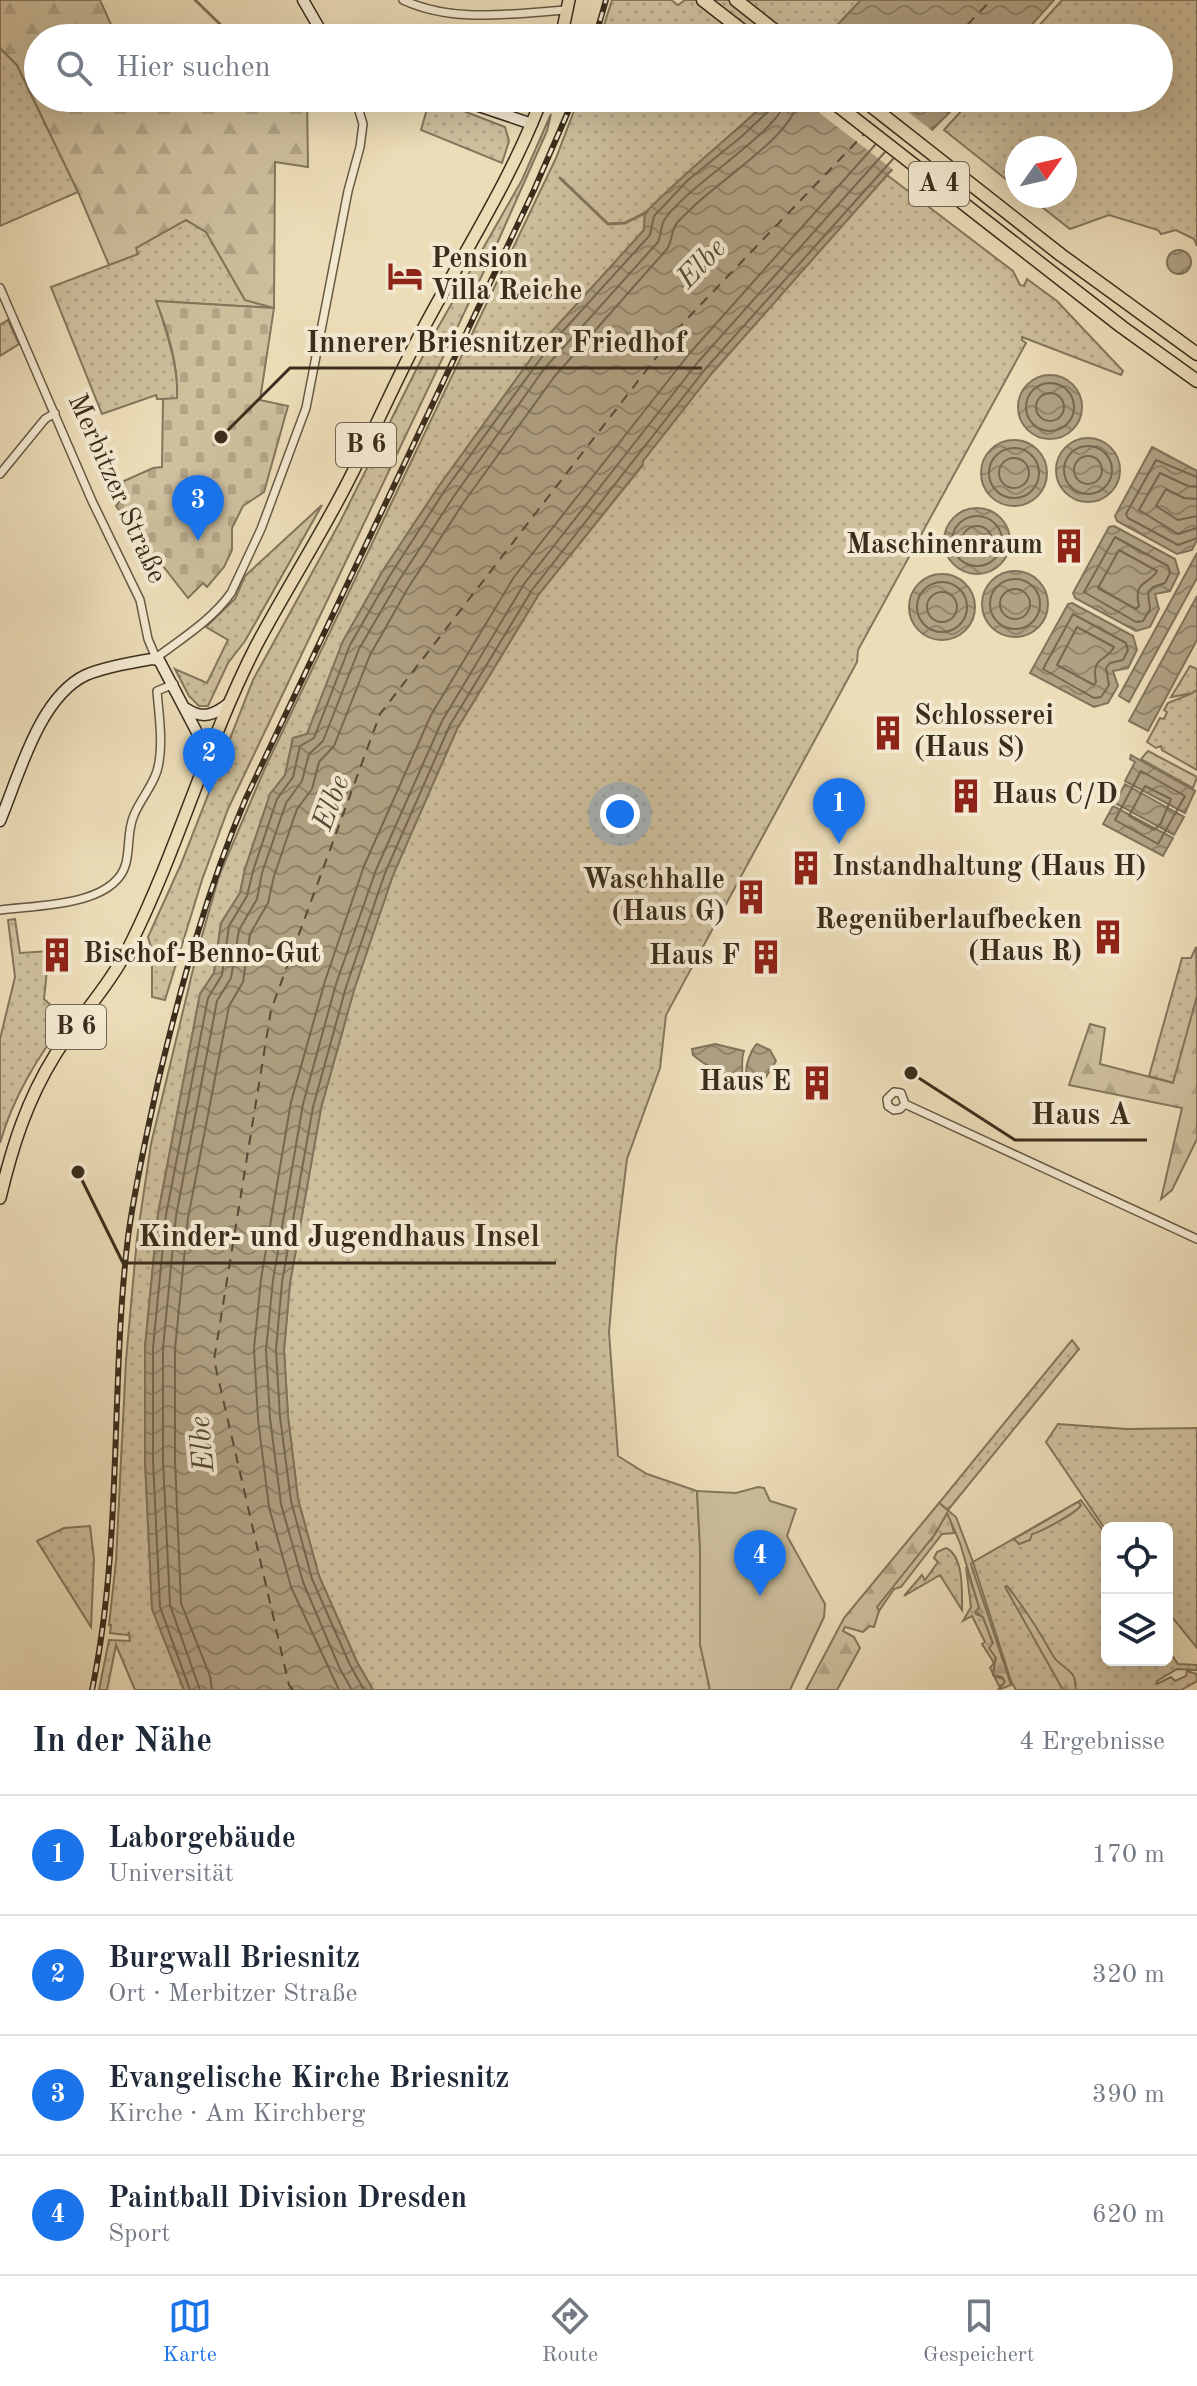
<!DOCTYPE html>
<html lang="de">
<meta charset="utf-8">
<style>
body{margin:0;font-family:"Old Standard TT",serif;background:#f2f2f3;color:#1f2937}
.controls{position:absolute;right:24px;bottom:24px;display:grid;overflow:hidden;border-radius:12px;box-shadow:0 8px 32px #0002}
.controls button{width:72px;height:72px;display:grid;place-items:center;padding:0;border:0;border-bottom:2px solid #e0e1e3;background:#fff;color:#1f2937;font:40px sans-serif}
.compass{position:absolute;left:1005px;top:136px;width:72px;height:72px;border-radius:50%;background:#fff;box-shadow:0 8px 32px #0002;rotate:56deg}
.you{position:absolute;left:620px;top:814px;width:28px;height:28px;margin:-20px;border:6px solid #fff;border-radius:50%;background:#1a73e8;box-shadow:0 0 0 12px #1a73e833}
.badge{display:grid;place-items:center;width:52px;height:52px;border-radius:50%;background:#1a73e8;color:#fff;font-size:26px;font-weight:700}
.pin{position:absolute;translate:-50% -66px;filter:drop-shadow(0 2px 4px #0008)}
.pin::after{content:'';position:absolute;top:42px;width:28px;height:24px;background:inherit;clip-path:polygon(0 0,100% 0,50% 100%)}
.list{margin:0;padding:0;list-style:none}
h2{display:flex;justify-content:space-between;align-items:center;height:104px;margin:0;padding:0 32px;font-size:34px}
h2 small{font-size:26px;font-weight:400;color:#747a83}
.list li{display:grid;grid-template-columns:52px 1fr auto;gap:24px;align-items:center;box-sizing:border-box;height:120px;padding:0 32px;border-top:2px solid #e0e1e3}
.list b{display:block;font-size:30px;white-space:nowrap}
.list p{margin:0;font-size:26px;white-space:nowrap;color:#747a83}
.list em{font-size:26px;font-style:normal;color:#747a83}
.icon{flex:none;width:44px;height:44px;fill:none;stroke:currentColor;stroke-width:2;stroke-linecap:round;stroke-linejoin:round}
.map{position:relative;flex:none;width:1197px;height:1690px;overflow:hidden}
.search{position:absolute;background:#fff;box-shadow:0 8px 32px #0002;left:24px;right:24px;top:24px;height:88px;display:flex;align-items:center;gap:20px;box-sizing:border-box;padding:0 28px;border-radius:44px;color:#747a83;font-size:30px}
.sheet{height:584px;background:#fff}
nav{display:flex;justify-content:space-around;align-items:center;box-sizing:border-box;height:112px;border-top:2px solid #e0e1e3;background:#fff;font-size:22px;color:#747a83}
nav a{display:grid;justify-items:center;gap:4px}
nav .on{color:#1a73e8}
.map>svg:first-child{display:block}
.green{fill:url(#green-dots);stroke:#84765c;stroke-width:2}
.forest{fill:url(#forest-firs);stroke:#84765c;stroke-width:2}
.cemetery{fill:url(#cemetery-stones);stroke:#84765c;stroke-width:2}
.pitch{fill:#cebf9d;stroke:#84765c;stroke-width:2}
.water{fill:url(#water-waves);stroke:#81735a;stroke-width:2}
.pier{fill:#ecddb8}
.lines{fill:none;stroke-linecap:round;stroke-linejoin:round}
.shore{stroke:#766750;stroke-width:2}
.stream{stroke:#81735a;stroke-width:3}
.ferry{stroke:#584a36;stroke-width:2;stroke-dasharray:10 8;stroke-linecap:butt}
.street-casing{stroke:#675943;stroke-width:10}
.secondary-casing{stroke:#3b2d1c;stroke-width:13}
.primary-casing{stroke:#3b2d1c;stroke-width:14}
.highway-casing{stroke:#3b2d1c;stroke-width:15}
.street{stroke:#f3e9d1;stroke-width:7}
.secondary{stroke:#f3e9d1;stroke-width:10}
.primary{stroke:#ecddb8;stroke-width:11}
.highway{stroke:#ecddb8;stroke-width:12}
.rail-casing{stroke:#3b2d1c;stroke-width:6}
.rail{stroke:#f3e9d1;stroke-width:3;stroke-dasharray:9;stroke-linecap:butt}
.labels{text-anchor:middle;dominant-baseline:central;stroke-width:8;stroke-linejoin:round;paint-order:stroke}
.shield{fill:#f3e9d1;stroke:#726552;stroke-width:2}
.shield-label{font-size:26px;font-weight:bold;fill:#3b2d1c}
.poi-label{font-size:28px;font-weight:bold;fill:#3b2d1c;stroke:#f3e9d1;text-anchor:start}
.street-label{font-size:28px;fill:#3b2d1c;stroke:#f3e9d1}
.water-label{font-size:30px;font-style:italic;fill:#584a36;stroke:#f3e9d1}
.leader{fill:none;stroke:#3b2d1c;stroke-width:3}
.callout-dot{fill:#3b2d1c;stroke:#f3e9d1;stroke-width:3}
.callout-label{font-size:30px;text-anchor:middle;font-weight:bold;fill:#3b2d1c;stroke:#f3e9d1;stroke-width:8;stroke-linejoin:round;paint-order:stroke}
</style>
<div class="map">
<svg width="1197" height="1690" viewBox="0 0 1197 1690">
<defs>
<pattern id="green-dots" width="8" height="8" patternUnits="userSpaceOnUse" patternTransform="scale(2)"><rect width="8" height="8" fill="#cebf9d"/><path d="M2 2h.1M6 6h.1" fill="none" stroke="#b2a487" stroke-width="1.8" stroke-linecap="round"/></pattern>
<pattern id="forest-firs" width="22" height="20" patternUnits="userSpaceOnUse" patternTransform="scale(2)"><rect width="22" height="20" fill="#cebf9d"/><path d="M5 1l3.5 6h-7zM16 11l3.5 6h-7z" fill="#b2a487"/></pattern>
<pattern id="cemetery-stones" width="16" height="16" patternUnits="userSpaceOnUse" patternTransform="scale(2)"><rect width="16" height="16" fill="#cebf9d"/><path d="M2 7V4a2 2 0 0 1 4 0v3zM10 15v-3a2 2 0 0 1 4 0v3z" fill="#b2a487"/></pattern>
<pattern id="water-waves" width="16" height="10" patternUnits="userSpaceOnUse" patternTransform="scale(2)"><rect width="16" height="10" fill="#b0a183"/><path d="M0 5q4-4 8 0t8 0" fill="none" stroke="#90846a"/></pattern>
</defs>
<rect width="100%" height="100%" fill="#ecddb8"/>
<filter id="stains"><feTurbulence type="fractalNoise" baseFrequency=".0025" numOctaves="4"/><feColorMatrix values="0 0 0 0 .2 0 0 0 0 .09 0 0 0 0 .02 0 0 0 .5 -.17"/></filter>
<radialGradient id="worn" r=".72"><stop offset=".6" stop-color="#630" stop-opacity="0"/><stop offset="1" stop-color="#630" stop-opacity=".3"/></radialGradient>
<path class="green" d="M612,0H671L678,5L685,0H861L825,38H600Z
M1062,0H1197V246L1194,239L1176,230L1161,234L1158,230L1109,215L1070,229L1028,196H1065V148H1017V188L944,130L973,98H1159V38H1028Z
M0,48L17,65L78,192L0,226Z
M430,98L505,127L509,141L502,163L421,130Z
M579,98H771C730,137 685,172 645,213L644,230L546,338L439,486L382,572L343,642L307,734L293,738L285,775L270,795L245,869L240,893L221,923L214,973L200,994L158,1214L145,1347V1461L152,1608L184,1690H135L116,1645L107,1690H99L109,1640L130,1641L129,1633L127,1635L110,1633L111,1625H109L116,1561L126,1360L137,1238L151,1144L196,957L219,876L265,768L556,158Z
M551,114L547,131L495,248L228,809L202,880L165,1000L152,997V950L148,937L181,864L253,680L340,522L432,338L522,180Z
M887,175L1013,271L1020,285L1024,286L1027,279L1057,301L1123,371L1121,375L1022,337V340L1026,343L858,650L857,662L666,1015L660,1068L627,1159L616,1249L609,1332L618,1456L647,1474L697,1491L700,1547V1644L710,1690H373L357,1662L319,1576L298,1499L288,1416L284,1350L290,1283L321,1108L354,990L393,875L457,729L539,594L643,465V461L712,373Z
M186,220L206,232L245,300L274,308L157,301C166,333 179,365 177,399H157L156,395L102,414L51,287L138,254L136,248Z
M8,320L19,344L0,356V325Z
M322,505L245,641L228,663L208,706H199L189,696L175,669L207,683L228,640L206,627L235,599L245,576Z
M1190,666L1197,669V690L1193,692L1197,691V770L1162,750L1161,746L1156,748L1147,742L1160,718L1164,719L1167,712L1164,710L1168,703L1193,693L1171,697Z
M1148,751L1197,777L1193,788L1141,759Z
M15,919L20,953L49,951L44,999L66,1019C38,1057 13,1097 0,1143V1039L15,977L8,920Z
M1196,947L1197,996L1174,1083L1149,1076L1182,958H1191Z
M1072,1340L1079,1349L948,1510L939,1503Z
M1058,1424L1127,1429L1197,1428V1648L1167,1611V1528H1107V1532L1046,1442Z
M1081,1500L1107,1536V1660H1167V1648L1178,1664L1197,1665V1670L1177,1669L1157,1681V1684L1171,1677L1175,1681L1186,1676L1187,1671L1197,1674V1681L1181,1690H1016L1011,1681L973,1562Z
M947,1513L949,1514L954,1533L942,1534L901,1587L894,1589L879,1611L876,1607L935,1534Z
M90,1526L94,1559L91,1627L37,1541L64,1528Z
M946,1548C964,1556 962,1592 962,1610L940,1575L904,1596L922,1575L925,1580L938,1562L934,1558L937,1552Z
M966,1567L979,1607L976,1614L983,1617C988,1633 1001,1656 993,1671L996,1677L1004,1679V1684L999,1686L990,1668L994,1663L982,1644L985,1642L972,1616L963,1621L971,1607Z"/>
<path class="forest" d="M0,0H100L117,38H38V98H150L154,105L190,98H307L308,167L275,162L274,308L245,300L206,232L186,220L136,248L138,254L109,265L78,192L17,65L0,48Z
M1197,996V1139L1172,1190L1161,1199L1182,1108L1069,1085L1090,1024L1105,1028L1100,1064L1173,1083Z
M1078,1502L1081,1505C1078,1512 1041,1532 1032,1534L1030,1540L1019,1544L1014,1539Z
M939,1503L956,1517L973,1562L971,1564L1011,1685L998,1690L1005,1682L1002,1677L993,1675L996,1658L989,1648L993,1643L983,1617L975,1612L979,1608L978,1604L960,1543L947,1513L935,1534L877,1607L879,1611L874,1627L870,1626L863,1632L845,1627L843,1631L854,1637L860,1648L837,1690H806L844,1618Z
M1007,1586C1024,1607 1038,1629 1052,1654C1056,1664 1070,1668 1074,1677C1076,1681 1075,1686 1076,1690H1063L1005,1587Z"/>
<path class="cemetery" d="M156,301L274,308L260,400L288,406L264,492L243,506L232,528V550L224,567L207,587L203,583L188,598L116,506L122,498L124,481L153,468L162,467L163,399L177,398C179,365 168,331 156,301Z"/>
<path class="pitch" d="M758,1487L764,1488L770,1501L796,1509L787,1536L825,1604L824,1617L790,1690H710L700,1644V1547L697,1491L736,1493Z"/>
<path class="water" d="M861,0H1054L1020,38H825Z
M771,98H964L887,175L712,373L643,461V464L539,594L457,729L393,875L354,990L321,1108L290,1283L284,1350L288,1416L298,1499L319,1576L357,1662L373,1690H184L152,1609L145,1461V1347L158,1214L200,994L214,973L221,923L240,893L245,869L270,794L285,775L293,738L307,734L343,641L382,572L439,486L546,338L644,230L645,213C685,172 730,137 771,98Z
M1167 262a12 12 0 1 1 24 0a12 12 0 1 1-24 0Z
M1018 407a32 32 0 1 1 64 0a32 32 0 1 1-64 0Z
M1056 470a32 32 0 1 1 64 0a32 32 0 1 1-64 0Z
M981 473a33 33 0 1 1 66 0a33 33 0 1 1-66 0Z
M1152,447L1197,471V540L1192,550L1177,554L1117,521L1115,516Z
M944 541a33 33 0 1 1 66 0a33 33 0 1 1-66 0Z
M1114,526L1175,559L1179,573L1170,591L1155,594L1159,609L1150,627L1136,631L1075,598L1073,593L1109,527Z
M1197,553V578L1129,702L1119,696Z
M982 604a33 33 0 1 1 66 0a33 33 0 1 1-66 0Z
M909 607a33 33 0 1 1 66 0a33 33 0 1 1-66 0Z
M1197,596V640L1148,731L1129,721Z
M1072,603L1133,636L1137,650L1128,668L1113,671L1118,686L1108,703L1094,707L1030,673L1068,604Z
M1131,755L1195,791L1185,813L1125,781L1135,762L1130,759Z
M1125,784L1184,817L1174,835L1115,803Z
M1113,806L1173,838L1163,856L1103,824Z
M715,1044L744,1051C740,1061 744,1071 741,1079C725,1074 708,1068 693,1055L692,1049Z
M757,1044L770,1050L776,1061L764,1080L757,1082C755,1081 748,1076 747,1074C744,1067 752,1048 757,1044Z"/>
<path class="pier" d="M800,98H890L935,133L896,172Z"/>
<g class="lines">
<path class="shore" d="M1026 407a24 24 0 1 1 48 0a24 24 0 1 1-48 0Z
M1036 407a14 14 0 1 1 28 0a14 14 0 1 1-28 0Z
M1064 470a24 24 0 1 1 48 0a24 24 0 1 1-48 0Z
M989 473a25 25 0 1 1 50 0a25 25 0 1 1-50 0Z
M1074 470a14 14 0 1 1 28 0a14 14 0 1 1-28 0Z
M999 473a15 15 0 1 1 30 0a15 15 0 1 1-30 0Z
M1197,477L1156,460L1126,514L1128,518L1178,545L1197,538
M1197,487L1188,486L1160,473L1139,510L1178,534L1197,528
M1197,499L1184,498L1166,489L1156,506L1178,520L1197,516
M952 541a25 25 0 1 1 50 0a25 25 0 1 1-50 0Z
M962 541a15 15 0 1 1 30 0a15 15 0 1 1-30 0Z
M1115,537L1168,566L1170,573L1165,583L1153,587L1148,592L1150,609L1143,621L1136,622L1084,592Z
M1119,550L1157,571C1148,586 1133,580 1139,606L1136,609L1098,588Z
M990 604a25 25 0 1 1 50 0a25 25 0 1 1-50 0Z
M917 607a25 25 0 1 1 50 0a25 25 0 1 1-50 0Z
M1000 604a15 15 0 1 1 30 0a15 15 0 1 1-30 0Z
M927 607a15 15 0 1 1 30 0a15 15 0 1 1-30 0Z
M1073,614L1126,643L1128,650L1123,660L1110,663L1106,668L1109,685L1101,697L1094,698L1043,669Z
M1077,627L1114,647C1106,662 1091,656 1096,682L1094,685L1057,665Z
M1141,771L1185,796L1158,844L1115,820Z
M1145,786L1171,799L1161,823L1154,830L1129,816Z
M190,1690L160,1607L153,1461V1348L166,1215L208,998L222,975L229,926L247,896L253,871L277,799L293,777L300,746L314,738L350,645L389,577L445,490L552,343L650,235L654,216L688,180L741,137L773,107L776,98
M200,1690L170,1605L163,1461V1348L176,1216L217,1001L231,978L239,930L257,899L262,873L286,803L302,781L309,754L323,741L359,649L398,582L454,496L544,369L658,242C662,234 660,225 665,219C686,186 784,129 786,98
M212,1690L210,1676L181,1603L175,1460V1349L188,1218L229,1006L243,982L250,934L268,903L274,876L297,809L312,789L319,762L334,746L370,655L408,588L464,502L554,377L667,249C672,241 671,234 675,226C678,220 687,213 692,208C717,182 797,133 798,98
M339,1690L291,1587L269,1507L258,1419L254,1349L261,1279L291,1102L325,981L364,866L431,715L514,577L689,354L875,145
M352,1690L340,1669L303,1582L281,1504L270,1418L266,1350L273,1280L303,1104L336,984L376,870L442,721L524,584L698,362L885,152
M364,1690L350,1665L312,1579L291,1501L280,1417L276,1350L282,1282L313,1107L346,987L385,873L450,725L532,590L706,368L893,159"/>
<path class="stream" d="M195,0L224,28L231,38
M560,178L608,224L625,223L647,212"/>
<path class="ferry" d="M955,38L991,0
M885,112L898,98
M293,1690L289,1685L214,1360L271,1010L380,714L683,323L864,134"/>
<g class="street-casing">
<path id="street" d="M403,0C455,24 513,13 568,10
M0,288L92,501L140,600L148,639L156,658C181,639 212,620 231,593L261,529L306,408L348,191L360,147L363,124L355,98
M0,474L45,419L55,413
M0,910C36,905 115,907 126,863C130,847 127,831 134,815C140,800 152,787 157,771C164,747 159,716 157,691L174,684
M905,1104L900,1109L894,1110L888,1106L887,1099L894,1092L901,1093L905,1104L1197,1239"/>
</g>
<g class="secondary-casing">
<path id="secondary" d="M303,0L325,38
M455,98L532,124
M187,709C203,720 215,714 228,704
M0,821C19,776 39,697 86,675C102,668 134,662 152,659L159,660L202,742L212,747"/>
</g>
<g class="primary-casing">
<path id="primary" d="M561,38L569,0
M0,1198C12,1147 27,1100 55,1055C79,1017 111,984 131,943C179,846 207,742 256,646C283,595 314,546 341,495C370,441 394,383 423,329C464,252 511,180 542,98"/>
</g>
<g class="highway-casing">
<path id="highway" d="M703,0L752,38
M736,0L784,38
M828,98L1122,327L1197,381
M861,98L1061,255L1197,354"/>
</g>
<use href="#street" class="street"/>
<use href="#secondary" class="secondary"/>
<use href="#primary" class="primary"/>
<use href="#highway" class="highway"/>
<g class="rail-casing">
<path id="rail" d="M595,38L606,0
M92,1690C123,1541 110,1387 128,1237C135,1185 147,1133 158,1082C181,985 207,890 246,798L534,190L574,98"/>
</g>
<use href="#rail" class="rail"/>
</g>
<defs>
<g id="hotel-bare" transform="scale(2.76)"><path d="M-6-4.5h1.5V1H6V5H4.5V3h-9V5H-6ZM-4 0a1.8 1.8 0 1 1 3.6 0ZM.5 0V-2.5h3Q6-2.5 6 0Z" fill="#8f2418" stroke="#f3e9d1" stroke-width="2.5" paint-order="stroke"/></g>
<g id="building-bare" transform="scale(2.76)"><path d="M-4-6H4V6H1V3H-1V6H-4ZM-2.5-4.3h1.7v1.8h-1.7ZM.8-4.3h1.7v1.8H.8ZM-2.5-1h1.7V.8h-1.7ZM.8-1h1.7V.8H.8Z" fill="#8f2418" stroke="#f3e9d1" stroke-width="2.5" paint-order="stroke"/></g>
</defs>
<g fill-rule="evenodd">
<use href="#hotel-bare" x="405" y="276"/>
<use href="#building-bare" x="1069" y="546"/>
<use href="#building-bare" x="888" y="733"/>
<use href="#building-bare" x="966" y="796"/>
<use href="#building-bare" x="806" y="868"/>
<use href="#building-bare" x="751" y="897"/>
<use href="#building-bare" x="1108" y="937"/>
<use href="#building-bare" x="57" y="955"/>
<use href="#building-bare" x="766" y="957"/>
<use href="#building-bare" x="817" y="1083"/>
</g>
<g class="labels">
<g class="shield">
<rect x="909" y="162" width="60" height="44" rx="6"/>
<rect x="336" y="423" width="60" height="44" rx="6"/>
<rect x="46" y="1005" width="60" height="44" rx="6"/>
</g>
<g class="shield-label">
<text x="939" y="184">A 4</text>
<text x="366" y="445">B 6</text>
<text x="76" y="1027">B 6</text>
</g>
<g class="poi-label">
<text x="431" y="260">Pension<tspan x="431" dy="32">Villa Reiche</tspan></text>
<text x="1043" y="546" text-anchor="end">Maschinenraum</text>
<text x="914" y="717">Schlosserei<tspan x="914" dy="32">(Haus S)</tspan></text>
<text x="992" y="796">Haus C/D</text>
<text x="832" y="868">Instandhaltung (Haus H)</text>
<text x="725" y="881" text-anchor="end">Waschhalle<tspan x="725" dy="32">(Haus G)</tspan></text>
<text x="1082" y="921" text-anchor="end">Regenüberlaufbecken<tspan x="1082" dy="32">(Haus R)</tspan></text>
<text x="83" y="955">Bischof-Benno-Gut</text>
<text x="740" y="957" text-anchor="end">Haus F</text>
<text x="791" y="1083" text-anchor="end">Haus E</text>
</g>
<g class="street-label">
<text transform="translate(116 489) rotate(66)">Merbitzer Straße</text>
</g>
<g class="water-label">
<text transform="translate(702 264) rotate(-46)">Elbe</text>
<text transform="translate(332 803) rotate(-70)">Elbe</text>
<text transform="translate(203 1444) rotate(-95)">Elbe</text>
</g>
</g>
<path class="leader" d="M221 437L290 368H702M911 1073L1015 1140H1147M78 1172L123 1263H556"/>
<g class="callout-dot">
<circle cx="221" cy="437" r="8"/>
<circle cx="911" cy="1073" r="8"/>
<circle cx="78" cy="1172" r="8"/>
</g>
<g class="callout-label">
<text x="496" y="352">Innerer Briesnitzer Friedhof</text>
<text x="1081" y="1124">Haus A</text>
<text x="339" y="1246">Kinder- und Jugendhaus Insel</text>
</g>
<rect width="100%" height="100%" filter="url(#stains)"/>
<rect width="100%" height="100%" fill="url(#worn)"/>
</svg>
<div class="controls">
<button><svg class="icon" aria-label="locate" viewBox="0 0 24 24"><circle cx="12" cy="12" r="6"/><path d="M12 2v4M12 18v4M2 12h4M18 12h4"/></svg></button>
<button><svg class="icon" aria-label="layers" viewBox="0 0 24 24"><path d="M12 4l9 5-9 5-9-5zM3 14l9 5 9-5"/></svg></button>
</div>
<svg class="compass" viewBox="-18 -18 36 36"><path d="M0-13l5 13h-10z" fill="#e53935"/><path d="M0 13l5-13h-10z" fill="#747a83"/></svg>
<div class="you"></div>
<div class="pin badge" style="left:839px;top:844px">1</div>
<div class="pin badge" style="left:209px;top:794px">2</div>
<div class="pin badge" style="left:198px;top:541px">3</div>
<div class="pin badge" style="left:760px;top:1596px">4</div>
<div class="search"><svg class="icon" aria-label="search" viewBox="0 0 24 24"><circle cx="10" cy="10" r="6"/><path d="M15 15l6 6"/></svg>Hier suchen</div>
</div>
<section class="sheet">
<h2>In der Nähe<small>4 Ergebnisse</small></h2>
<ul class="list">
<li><span class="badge">1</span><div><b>Laborgebäude</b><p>Universität</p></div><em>170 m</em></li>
<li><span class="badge">2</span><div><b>Burgwall Briesnitz</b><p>Ort · Merbitzer Straße</p></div><em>320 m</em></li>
<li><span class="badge">3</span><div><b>Evangelische Kirche Briesnitz</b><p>Kirche · Am Kirchberg</p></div><em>390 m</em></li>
<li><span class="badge">4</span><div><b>Paintball Division Dresden</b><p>Sport</p></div><em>620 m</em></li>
</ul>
</section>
<nav>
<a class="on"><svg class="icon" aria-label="map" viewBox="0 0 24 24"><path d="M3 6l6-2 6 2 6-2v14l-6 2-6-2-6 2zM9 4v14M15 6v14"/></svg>Karte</a>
<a><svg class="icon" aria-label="directions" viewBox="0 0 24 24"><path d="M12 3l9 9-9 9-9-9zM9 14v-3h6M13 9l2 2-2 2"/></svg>Route</a>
<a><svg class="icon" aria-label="saved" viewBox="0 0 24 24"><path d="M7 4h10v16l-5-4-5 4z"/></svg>Gespeichert</a>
</nav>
